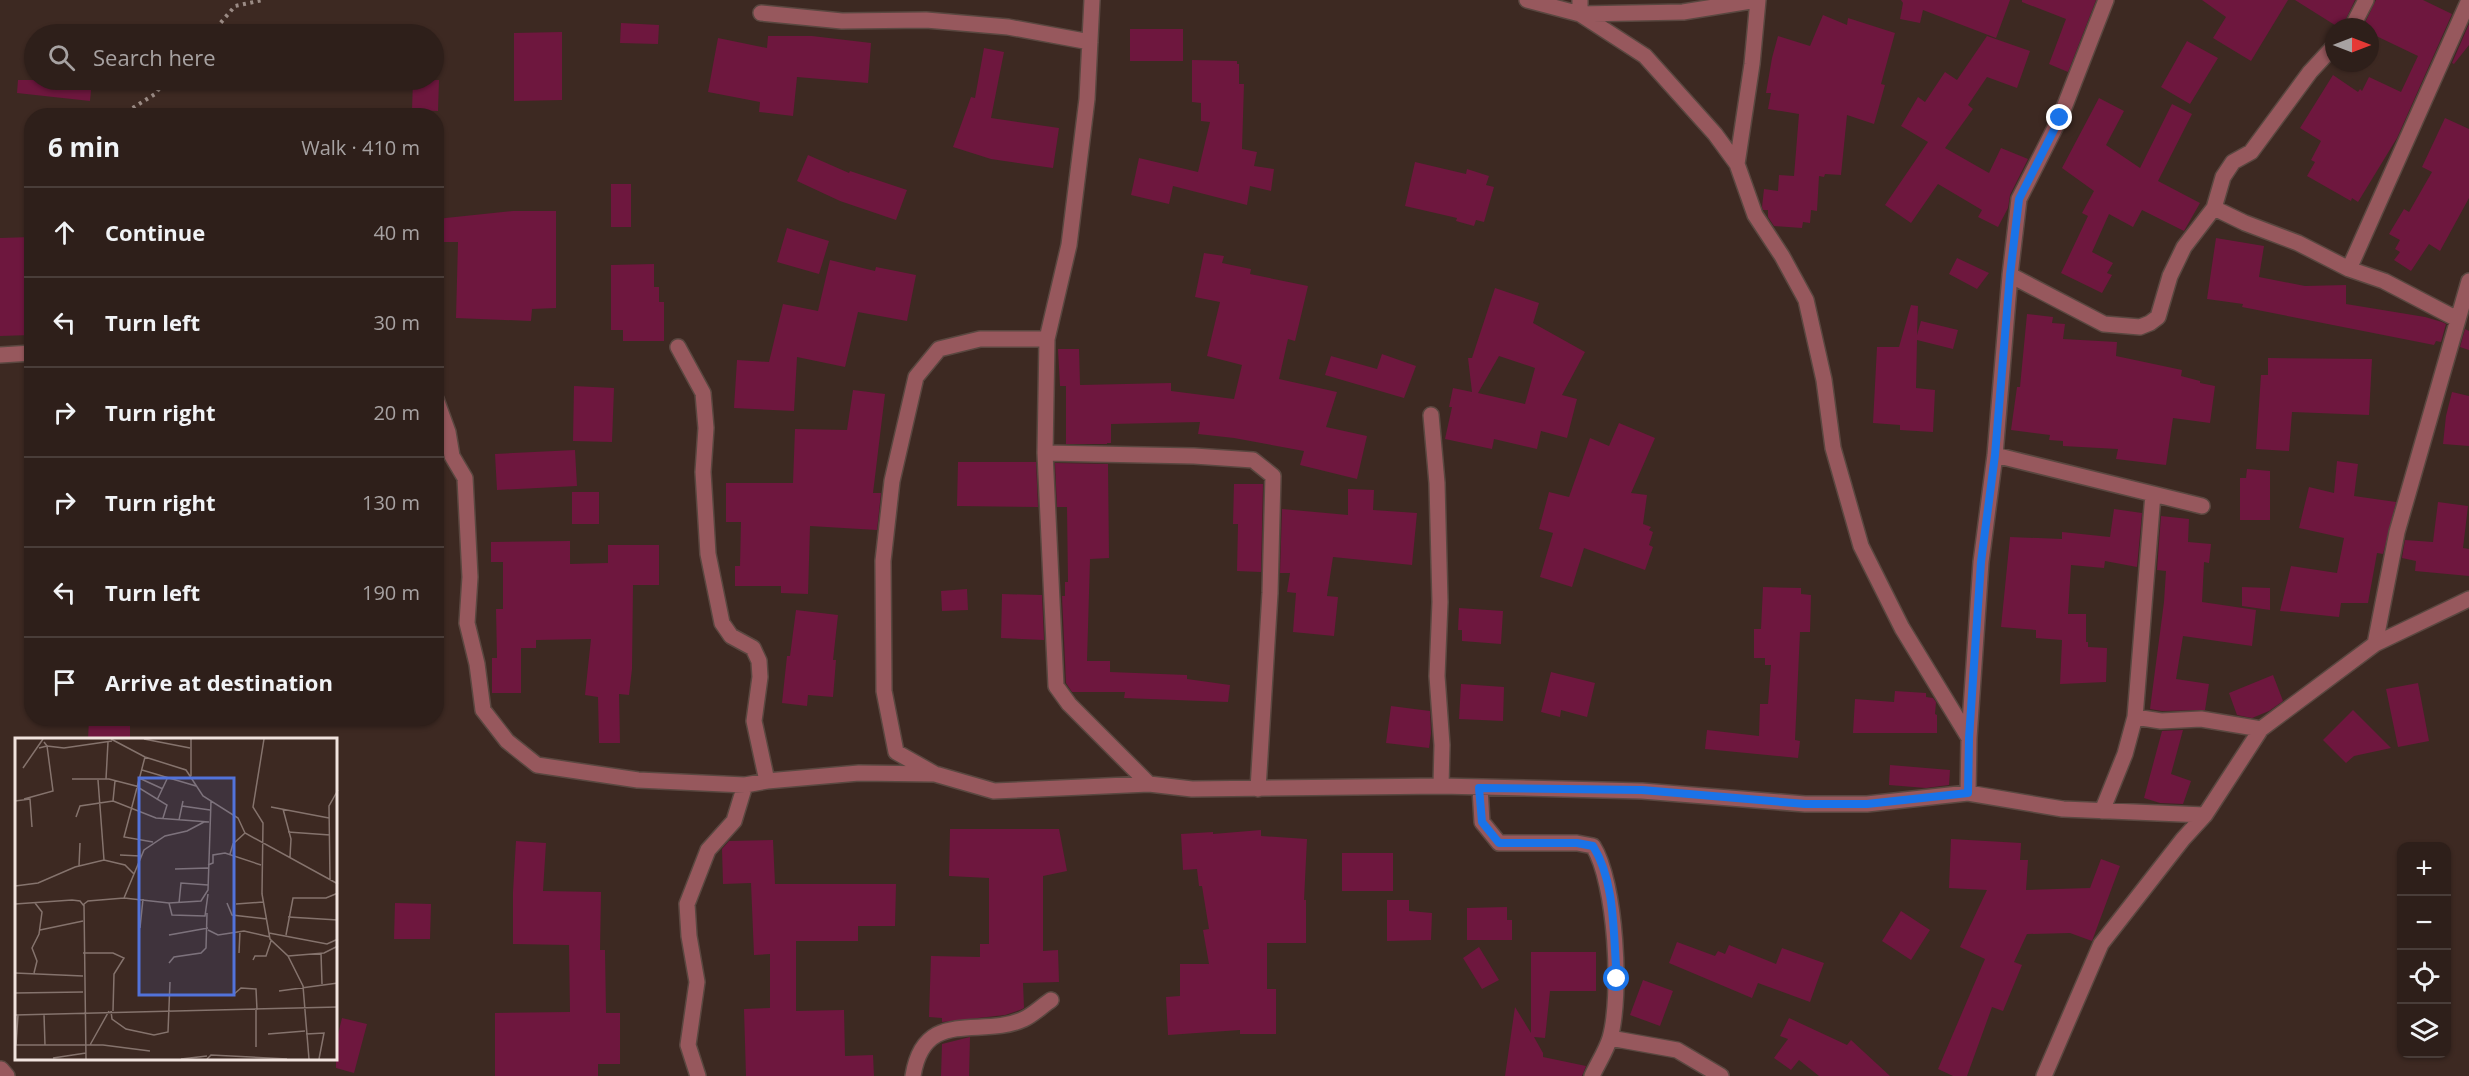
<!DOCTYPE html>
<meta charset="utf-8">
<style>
body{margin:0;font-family:"Open Sans",sans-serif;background:#3a2c27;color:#f1f3f6}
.controls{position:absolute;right:18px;bottom:18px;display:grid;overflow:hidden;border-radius:12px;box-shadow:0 2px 4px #0004}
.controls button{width:54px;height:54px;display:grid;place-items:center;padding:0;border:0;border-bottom:2px solid #493d39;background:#2e1f1a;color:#f1f3f6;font:30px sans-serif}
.compass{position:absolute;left:2325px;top:18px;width:54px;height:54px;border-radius:50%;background:#2e1f1a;box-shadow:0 2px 4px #0004;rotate:90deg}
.stop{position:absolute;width:18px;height:18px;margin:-14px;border:4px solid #1a73e8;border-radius:50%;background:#fff}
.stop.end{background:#1a73e8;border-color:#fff;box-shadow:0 2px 6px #0008}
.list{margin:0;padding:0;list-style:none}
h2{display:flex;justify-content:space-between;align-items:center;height:78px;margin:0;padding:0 24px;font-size:26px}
h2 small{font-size:20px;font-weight:400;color:#a7a2a2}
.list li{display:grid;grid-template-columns:39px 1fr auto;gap:18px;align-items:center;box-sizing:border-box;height:90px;padding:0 24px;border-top:2px solid #493d39}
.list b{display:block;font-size:22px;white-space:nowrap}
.list em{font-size:20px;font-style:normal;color:#a7a2a2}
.icon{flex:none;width:33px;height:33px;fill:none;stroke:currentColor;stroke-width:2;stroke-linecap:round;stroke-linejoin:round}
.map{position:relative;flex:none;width:2469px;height:1076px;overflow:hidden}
.search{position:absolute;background:#2e1f1a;box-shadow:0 2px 4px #0004;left:24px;top:24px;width:420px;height:66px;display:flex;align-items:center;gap:15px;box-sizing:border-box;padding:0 21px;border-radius:33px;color:#a7a2a2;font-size:22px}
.panel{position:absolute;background:#2e1f1a;box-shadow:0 2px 4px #0004;left:24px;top:108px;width:420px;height:618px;border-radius:24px}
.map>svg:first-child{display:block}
.building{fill:#6e173e;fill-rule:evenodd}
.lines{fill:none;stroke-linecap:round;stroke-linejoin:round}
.minor-casing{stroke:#5a4740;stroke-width:18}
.path{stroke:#9b8b85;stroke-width:4;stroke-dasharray:3 4.5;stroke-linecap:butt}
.minor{stroke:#97585d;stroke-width:15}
.route{stroke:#1a73e8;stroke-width:8}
.inset-road{fill:none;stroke:#85736d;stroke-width:1.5}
.view{fill:#5273da;fill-opacity:0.15;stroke:#5273da;stroke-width:3}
.inset-edge{fill:none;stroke:#f1e3de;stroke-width:3}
</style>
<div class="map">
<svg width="2469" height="1076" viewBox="0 0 2469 1076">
<rect width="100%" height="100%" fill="#3d2922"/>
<path class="building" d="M1901,0H2010L1996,38L1923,10L1920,23L1900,19L1903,3Z
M2022,0H2096L2068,72L2049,64L2066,19L2022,2Z
M2202,0H2288L2251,61L2213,38L2226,17Z
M2295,0H2355L2342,27H2338Z
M2376,0H2423L2452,14L2397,138L2358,202L2352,198L2351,201L2307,176L2315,162L2311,160L2321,141L2300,128L2333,75L2358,92L2360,89L2362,91L2369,77L2401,92L2418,56L2370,33V27H2363Z
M1823,15L1847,25L1848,18L1895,33L1881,84L1885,85L1874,124L1847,115L1841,175L1825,174L1824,177L1819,176L1817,211L1811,210L1810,223L1803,222L1802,228L1774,226L1768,217V210H1763L1762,207L1764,189L1778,191L1779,175L1794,176L1799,114L1768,109L1771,93H1766L1772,58L1778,36L1810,46Z
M621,23L659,25L658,44L620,43Z
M2469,24V45L2454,64L2452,63Z
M1130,29H1183V61H1130Z
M562,32V100L514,101V33Z
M768,36H812L871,43L868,83L797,77L793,116L759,112L760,102L708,92L718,38L767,48Z
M1987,36L2030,51L2017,88L1987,77L1968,105L1973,109L1945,148L1989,173L2001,148L2028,159L2010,195L2008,208L1998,227L1978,217L1982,210L1938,184L1911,223L1885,205L1928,142L1901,126L1918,97L1925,102L1945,72L1957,80Z
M2187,41L2218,58L2190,104L2161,87Z
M984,48L1004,52L991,118L1059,128L1053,168L991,159L953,147L971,97L975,98Z
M1192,60L1237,61V64H1239V84H1244L1242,149L1257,152L1254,166L1274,169L1271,191L1250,186L1247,205L1173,186L1169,204L1131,195L1139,158L1198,172L1210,122L1201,121V103L1192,102Z
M18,80H92L90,101L17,93Z
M413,80H439L438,111L412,110Z
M2099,98L2124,111L2106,145L2140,168L2172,104L2192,114L2158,181L2200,203L2184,231L2142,210L2133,227L2109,214L2092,252L2113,263L2107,273L2112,275L2102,293L2061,273L2088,216L2082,213L2094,191L2062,168Z
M2445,118L2469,129V198L2440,251L2429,244L2411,271L2394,260L2400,252L2395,249L2400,240L2389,234L2404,209L2409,212L2432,172L2422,167Z
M808,155L849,173L850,171L907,190L896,220L840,201L797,181Z
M1415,162L1466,174L1467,169L1489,176L1486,185L1494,187L1484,222L1476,220L1474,226L1456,221L1457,218L1405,206Z
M611,184H631V227H611Z
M513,211H556V308L532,309L531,321L456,318L458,242H436V219Z
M787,228L829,241L819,274L777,262Z
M32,237V335L0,336V238Z
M2216,238L2264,246L2259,277L2305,286L2346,285V304L2425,317L2442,322L2446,324L2441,342L2436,341L2434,345L2242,307L2243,304L2207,299Z
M1204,253L1224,256L1222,263L1251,269L1250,274L1308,286L1295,341L1288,339L1279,379L1337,392L1326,427L1367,436L1357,479L1300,465L1304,451L1234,438L1198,434L1200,422L1111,424V443H1107V444H1066V386H1060L1058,349H1079L1080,385L1171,383V391L1234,399L1242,365L1207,356L1220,302L1195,297Z
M1957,258L1989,273L1977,289L1949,274Z
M830,260L875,271L876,267L916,275L907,321L858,312L845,367L797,357L794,411L734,408L737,360L769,362L783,304L818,311Z
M654,264V287H659V302H664V341H623V330H611V265Z
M1495,288L1539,303L1533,323L1585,352L1562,395L1577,399L1567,438L1541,431L1537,449L1494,439L1492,449L1445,439L1452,407H1449L1453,388L1472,392L1468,358H1472ZM1499,356L1535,368L1525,404L1478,393Z
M1911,305L1918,306L1917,335L1921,321L1958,330L1953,349L1917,340L1916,388L1935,390L1933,432L1900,430V425L1873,423L1877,347H1899Z
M2027,314L2053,317L2052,323L2065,324L2063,339L2117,342L2116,356L2182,370L2181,376L2200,381V383L2215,386L2210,423L2173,418L2166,465L2116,459L2118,449L2063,446V441L2049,440L2050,435L2011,430L2017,387H2020Z
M2465,329L2469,331V350L2460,347Z
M1382,354L1416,366L1404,398L1325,375L1331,356L1377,369Z
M2268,358L2372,359L2369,415L2292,412L2289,451L2256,449L2261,375H2268Z
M574,386L614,388L612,442L573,441Z
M853,390L885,394L873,493H881L877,530L810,526L808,594L781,593V586H735V566H740L741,522H726V483H793L795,429L847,430Z
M2452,392L2469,396V446L2443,444L2446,416Z
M1619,423L1655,438L1631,493L1647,495L1643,524L1651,527L1649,530L1653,532L1649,545L1653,547L1645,570L1584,548L1572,587L1540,577L1553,533L1539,529L1549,492L1569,497L1590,438L1609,446Z
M575,450L577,486L497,490L495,454Z
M2337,461L2358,464L2354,496L2396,502L2383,554L2377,553L2368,603H2341L2339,617L2280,611L2291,566L2337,573L2344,538L2299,528L2309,487L2334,493Z
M958,462H1036L1038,507L957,506Z
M1055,463L1108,464L1109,558L1090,559L1087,661H1110V672L1187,675V679L1230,685L1228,702L1124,698L1125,692H1072L1066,683L1062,596H1065V582H1068L1067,507H1057Z
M2247,469L2270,471V520H2240V478H2246Z
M1234,484H1263L1261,572L1237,571L1238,524H1233Z
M1348,489L1374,490L1373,510L1417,513L1412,565L1333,557L1327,596L1338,597L1334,636L1293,632L1296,593L1287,592L1290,573H1280L1282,509L1348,515Z
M572,492H599V524H572Z
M2438,502L2468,506L2463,548L2469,549V576L2415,571L2416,561L2402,558L2405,540L2433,542Z
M2114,509L2142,513L2137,567L2105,561L2104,568L2071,565L2068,614H2086V642H2088V647L2107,648L2106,682L2060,684L2062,640L2036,638V630L2001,627L2010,537L2062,539V532L2110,537Z
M2161,516L2189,519L2188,542L2211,544L2209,563L2204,562L2202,602L2256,610L2252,646L2183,636L2176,679L2209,684L2205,710L2162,711L2150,709L2164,602L2166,571L2157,570Z
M570,541V564L608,563V545H659V585H633L632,669L629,695L619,694L620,743H599L598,697L585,695L591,639L536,640V648H521V693H492V658H497L496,609H503V562H491V542Z
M1763,587L1801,588V594L1811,595L1810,632H1800L1795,740L1800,741L1798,758L1705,749L1707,730L1759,736L1760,704H1768L1771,665H1765V658H1754V629H1761Z
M2242,587L2270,588V610L2242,606Z
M967,589L968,610L942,611L941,591Z
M1002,594L1042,595L1044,640L1001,638Z
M1459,608L1503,611L1501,644L1462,641V630H1458Z
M796,610L838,615L833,660H836L833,697L808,695L807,706L782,703L787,656H790Z
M1551,672L1595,683L1587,717L1561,710L1560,717L1541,712Z
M2273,675L2283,701L2269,711L2252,718L2237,715L2229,693Z
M2418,683L2429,741L2398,747L2386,689Z
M1461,684L1504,687L1503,721L1459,719Z
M1895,691L1926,693V697L1933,698L1936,702L1935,714L1937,715V733H1853L1855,699L1894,702Z
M1391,706L1430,711L1431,733L1429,748L1386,743Z
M2353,710L2391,748L2354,756L2346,763L2323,740Z
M89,718H130V740H88Z
M2183,730L2171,774L2191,781L2183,804L2160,803L2144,798L2162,731Z
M1890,765L1950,770L1949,785L1926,788L1889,785Z
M950,829H1059L1067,871L1043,876V951L1058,950L1059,982L1023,983L1024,1008L1020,1010L1005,1015L942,1022V1018L929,1017L931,956L980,957V944H989V878L949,876Z
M1261,830V836L1307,839L1304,900H1306V943H1267V989H1276V1034H1240V1030L1168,1035L1166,997L1180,996V964H1209L1203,930L1209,929L1202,886H1199L1197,869L1183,870L1181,834L1213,832V834Z
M1951,839L2021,843L2020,860H2028L2026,890L2090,888L2101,859L2120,866L2092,941L2070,933L2027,934L2014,962L2022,965L2003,1011L1992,1007L1967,1076H1953L1938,1069L1985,959L1960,947L1987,890L1949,888Z
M773,840L775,884H896L895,926H858V941H796V1011L844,1010L845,1056L873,1055L874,1076H746L744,1009L770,1008V954L754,955L751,883L723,884L722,849L729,841Z
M516,841L546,843L543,891L601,892L600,950H605L606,1013H620V1064H598V1076H495V1013L570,1012L569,945L513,944V892Z
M1342,853H1393V891H1342Z
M1387,900H1409V911L1432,913L1431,940L1387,941Z
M395,903L431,904L430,939H394Z
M1507,907V920H1512V940H1467V908Z
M1901,911L1930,930L1911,960L1882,941Z
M1677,942L1715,956L1718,951L1725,954L1729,945L1776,964L1782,948L1824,963L1810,1002L1758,983L1752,998L1669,963Z
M1479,947L1499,980L1482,989L1463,958Z
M1531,952H1596V991H1550L1545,1038L1534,1037L1543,1053V1057L1586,1066L1582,1076H1505L1515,1007L1531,1033Z
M1643,980L1673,991L1660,1026L1630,1015Z
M342,1018L367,1024L354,1073L336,1068V1042Z
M1789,1018L1847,1045L1851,1040L1890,1076H1819L1799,1060L1791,1070L1774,1058L1788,1039L1780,1036Z
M970,1037L969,1076H941L942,1044Z"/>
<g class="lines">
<g class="minor-casing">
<path id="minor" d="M1092,0L1087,99L1069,245L1047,339L1045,453L1056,686L1069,704L1149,784L1192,789L1441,786L1642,791L1805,804H1867L1968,793L2063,809L2205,815
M1527,0L1580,14L1645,56L1715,134L1737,164L1755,215L1782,256L1806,300L1824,380L1833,448L1861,546L1902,628L1969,738
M1580,0V14L1683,12L1757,0
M761,13L842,21L926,20L1008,27L1090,42
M2352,27L2366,0
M1737,164L1752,64L1758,0
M2214,208L2245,223L2298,243L2349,269L2384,281L2457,319
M2349,269L2469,0
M2010,275L2104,324L2140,327L2150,323L2158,317L2170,276L2184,247L2214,208L2223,177L2233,162L2251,152L2310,72L2334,46
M1047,339H980L939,349L916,377L892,481L883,561L884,691L896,752L935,774L994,791L1149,784
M678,347L703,393L706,428L703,472L708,554L722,623L731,636L753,648L759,661L760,677L754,721L767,781
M0,355L32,353
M436,399L448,432L452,456L465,478L470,577L467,623L477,664L483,710L507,741L537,765L638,780L745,785L767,781L859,773L935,774
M1431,415L1437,483L1440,602L1437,676L1442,745L1441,786
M1045,453L1194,456L1253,460L1273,476L1270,593L1258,789
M1995,455L2202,506
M2375,644L2397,532L2469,281
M2135,717L2161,721L2201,719L2261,729
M1480,788L1482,822L1499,843H1577L1593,846C1616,882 1622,996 1610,1038C1606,1051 1598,1063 1592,1076
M1968,793L1969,738L1981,562L1995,455L2010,275L2019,199L2060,118L2106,0
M2102,811L2125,754L2135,717L2153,494
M1610,1038L1677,1050L1721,1076
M1,1069L7,1076
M698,1076L688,1045L697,982L689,936L687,904L708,850L734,821L745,785
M913,1076C924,1006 981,1039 1024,1019C1033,1015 1042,1006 1051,1000
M2044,1076L2101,944L2183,839L2205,815L2261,729L2375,644L2469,599"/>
</g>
<path class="path" d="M211,34L235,6L263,0
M120,116L155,94L166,80"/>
<use href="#minor" class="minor"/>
</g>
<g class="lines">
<path class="route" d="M1617,979C1613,936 1616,883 1593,846L1577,843H1499L1482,822L1479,788L1642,790L1805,804H1867L1968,793L1969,738L1981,562L1995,455L2010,275L2019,199L2060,118"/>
</g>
<g transform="translate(15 738)">
<rect width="322" height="322" fill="#3d2922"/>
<path class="inset-road" d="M96,1L130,19L171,32L188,58L223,80L230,95L323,146M129,1L175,10M176,1V38M249,1L238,69L248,85L247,156L255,201L273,218L288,248L294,321M29,4L32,8L49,10L97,3M130,19L109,99L138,104M8,30L28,1M127,32L181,48M124,40L148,51M57,41H94L121,48L152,67L148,80M91,41L93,4M83,42L89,122M100,43L98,63L141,80L194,84M9,61L38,53L32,8L24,10M142,62L152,41M0,63L15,61L17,89M167,68L195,72M256,69L314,80M268,71L276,101L275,119M61,79L65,68L98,63M164,82L168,63M273,94L315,97M215,116L218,106L230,95M105,117L125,118L124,103M193,127L198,125V117L210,115L246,127M64,128L65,105M160,131L193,130M315,142L314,68L323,52M0,148L23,145L60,129L89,122L110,127L119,136M109,160L129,112L150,98L172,93L189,84M154,165L157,177L190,178L193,156M164,165L166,145L193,147M212,165L217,177L252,181M0,166L57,162L65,163L69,168M221,166L248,164M273,179L323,182M125,190L128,161M25,192L68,183M193,192L203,197L229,193L255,199M254,195L312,206L323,201M154,197L193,190M271,197L278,160H311L323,155M68,215H98L109,220L99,236L98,273M224,215L225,193M306,215L307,246M273,218L309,215L323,208M238,222L240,218H251L256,203M154,225L159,219L186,215L191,210L192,175M0,235L68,238M19,235L22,223L17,210L24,196L27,174L20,165M264,253L323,245M0,255L68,254M218,257L226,250L241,251L242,272M96,273L97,281L111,291L139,297L153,294L155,244M29,276L30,307M0,277L323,269M253,296L290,293M291,296L309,295L304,321M0,307H88L135,313M1,307L3,277M75,307L94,273M241,309V272M38,320L71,315M71,321L69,166L73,163L109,160L154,165L186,163L193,152L196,63M166,321L192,318M192,321L196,317L272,321"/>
<path class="view" d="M124,40H219V257H124Z"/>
<rect width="322" height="322" class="inset-edge"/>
</g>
</svg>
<div class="controls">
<button>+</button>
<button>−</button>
<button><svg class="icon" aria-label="locate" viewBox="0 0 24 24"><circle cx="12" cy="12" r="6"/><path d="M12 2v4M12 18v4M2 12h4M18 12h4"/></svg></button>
<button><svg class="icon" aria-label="layers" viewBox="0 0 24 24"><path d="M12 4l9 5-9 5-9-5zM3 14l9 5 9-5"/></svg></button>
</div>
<svg class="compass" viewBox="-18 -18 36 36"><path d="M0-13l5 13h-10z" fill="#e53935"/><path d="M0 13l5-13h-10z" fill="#a7a2a2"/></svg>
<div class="stop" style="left:1617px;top:979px"></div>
<div class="stop end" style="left:2060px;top:118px"></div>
<div class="search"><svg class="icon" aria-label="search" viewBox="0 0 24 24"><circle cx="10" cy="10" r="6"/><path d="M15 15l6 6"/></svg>Search here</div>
<section class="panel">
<h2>6 min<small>Walk · 410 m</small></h2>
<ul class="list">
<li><svg class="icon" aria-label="ahead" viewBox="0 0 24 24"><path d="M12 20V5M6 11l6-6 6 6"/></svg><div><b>Continue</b></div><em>40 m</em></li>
<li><svg class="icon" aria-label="left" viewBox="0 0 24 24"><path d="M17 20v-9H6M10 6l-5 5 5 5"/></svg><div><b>Turn left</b></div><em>30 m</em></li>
<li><svg class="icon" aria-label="right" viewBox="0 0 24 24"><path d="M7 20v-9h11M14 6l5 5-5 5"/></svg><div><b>Turn right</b></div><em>20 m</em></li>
<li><svg class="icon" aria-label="right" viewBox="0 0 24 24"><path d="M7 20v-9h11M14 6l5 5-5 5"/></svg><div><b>Turn right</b></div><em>130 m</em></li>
<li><svg class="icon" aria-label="left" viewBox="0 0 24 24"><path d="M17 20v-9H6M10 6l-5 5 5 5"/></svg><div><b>Turn left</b></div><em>190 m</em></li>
<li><svg class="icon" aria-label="arrive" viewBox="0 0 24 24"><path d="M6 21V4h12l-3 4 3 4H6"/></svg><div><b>Arrive at destination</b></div></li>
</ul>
</section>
</div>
